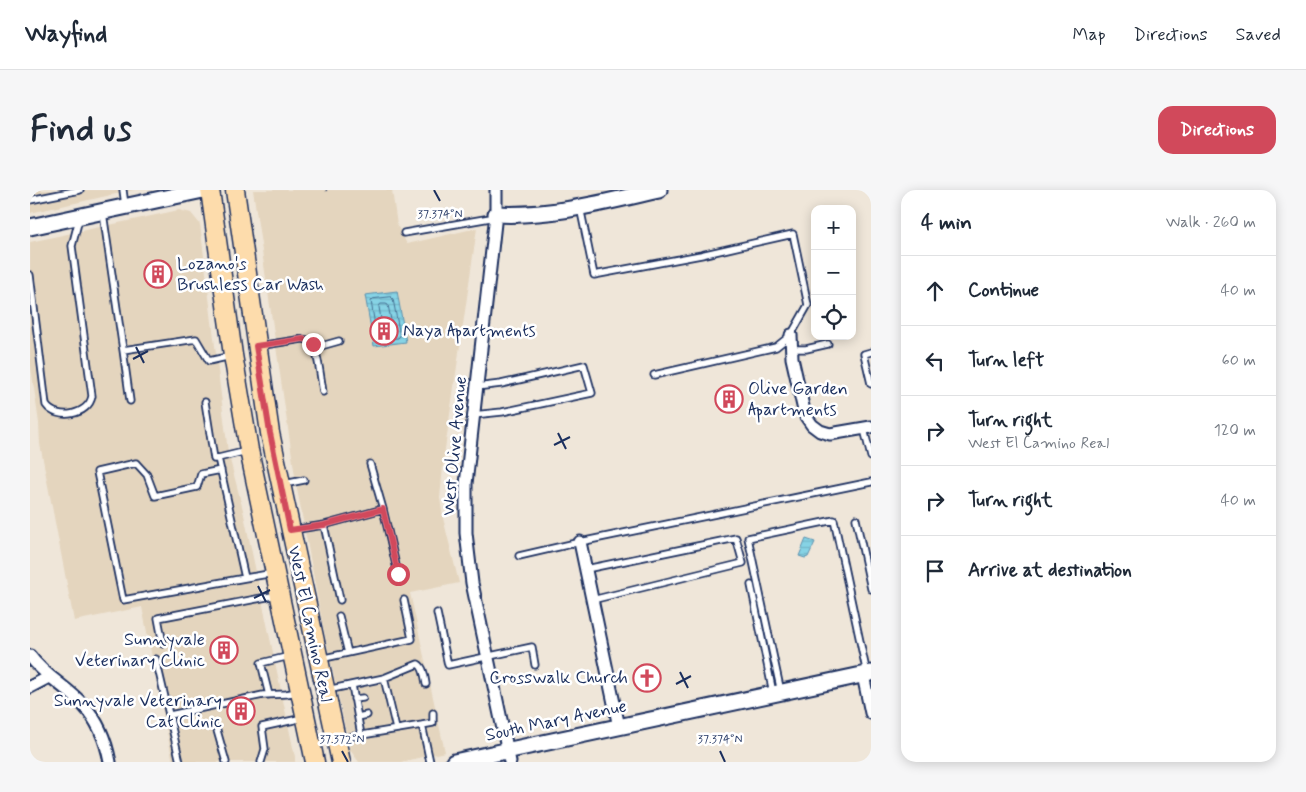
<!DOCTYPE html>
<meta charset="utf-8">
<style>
body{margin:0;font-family:Mynerve,sans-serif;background:#f6f6f7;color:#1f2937}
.controls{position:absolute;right:15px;top:15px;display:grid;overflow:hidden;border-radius:10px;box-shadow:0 2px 12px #0003}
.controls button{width:45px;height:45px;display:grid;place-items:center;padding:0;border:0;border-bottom:1px solid #e0e1e3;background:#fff;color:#1f2937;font:25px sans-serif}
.stop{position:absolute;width:15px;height:15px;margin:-11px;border:4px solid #d1495b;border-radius:50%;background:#fff}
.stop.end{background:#d1495b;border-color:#fff;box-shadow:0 1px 5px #0008}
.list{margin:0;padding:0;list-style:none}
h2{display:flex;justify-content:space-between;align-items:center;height:65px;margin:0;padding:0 20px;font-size:21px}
h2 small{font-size:16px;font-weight:400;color:#747a83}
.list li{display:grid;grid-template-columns:32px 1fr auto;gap:15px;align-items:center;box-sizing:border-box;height:70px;padding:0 20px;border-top:1px solid #e0e1e3}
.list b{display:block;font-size:19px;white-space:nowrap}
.list p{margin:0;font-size:16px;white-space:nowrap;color:#747a83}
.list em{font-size:16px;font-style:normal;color:#747a83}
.icon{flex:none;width:28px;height:28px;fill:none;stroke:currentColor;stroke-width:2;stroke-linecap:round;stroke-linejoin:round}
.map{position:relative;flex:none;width:841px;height:572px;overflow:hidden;border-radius:15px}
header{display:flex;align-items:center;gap:30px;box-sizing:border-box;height:70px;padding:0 25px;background:#fff;border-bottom:1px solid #e0e1e3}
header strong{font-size:24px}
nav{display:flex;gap:28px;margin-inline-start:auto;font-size:18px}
.intro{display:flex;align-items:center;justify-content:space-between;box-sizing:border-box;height:120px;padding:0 30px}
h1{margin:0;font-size:35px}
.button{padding:12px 22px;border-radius:15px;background:#d1495b;color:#fff;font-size:18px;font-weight:700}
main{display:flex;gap:30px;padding:0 30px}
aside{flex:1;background:#fff;border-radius:15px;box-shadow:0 2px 12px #0003}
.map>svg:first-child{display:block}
.built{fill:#e4d5be}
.water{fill:url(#water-rules);stroke:#5b91af}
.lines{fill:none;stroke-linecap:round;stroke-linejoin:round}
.shore{stroke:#467194;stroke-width:1}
.lane-casing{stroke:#1b2f5e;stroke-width:9}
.street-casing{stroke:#1b2f5e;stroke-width:15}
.secondary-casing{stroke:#1b2f5e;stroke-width:19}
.primary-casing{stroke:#1b2f5e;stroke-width:21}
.path{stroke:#1b2f5e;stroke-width:2;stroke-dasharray:1 4;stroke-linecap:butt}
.lane{stroke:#fff;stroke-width:5.5}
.street{stroke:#fff;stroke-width:11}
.secondary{stroke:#fff;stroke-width:15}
.primary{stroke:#fddcac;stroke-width:18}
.route{stroke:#d1495b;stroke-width:6}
.ticks{fill:none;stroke:#1b2f5e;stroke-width:2}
.labels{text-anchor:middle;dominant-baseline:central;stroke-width:5;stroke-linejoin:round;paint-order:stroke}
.poi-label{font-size:18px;fill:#1b2f5e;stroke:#fff;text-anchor:start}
.street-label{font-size:18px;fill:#1b2f5e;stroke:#fff}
.ticks-label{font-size:12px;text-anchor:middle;fill:#1b2f5e;stroke:#fff;stroke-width:5;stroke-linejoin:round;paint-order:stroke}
</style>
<header>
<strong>Wayfind</strong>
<nav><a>Map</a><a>Directions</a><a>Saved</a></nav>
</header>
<div class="intro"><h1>Find us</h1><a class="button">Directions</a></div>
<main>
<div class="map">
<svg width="841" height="572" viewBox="0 0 841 572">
<defs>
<pattern id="water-rules" width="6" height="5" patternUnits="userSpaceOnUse" patternTransform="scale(1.25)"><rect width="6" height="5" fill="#86d3e5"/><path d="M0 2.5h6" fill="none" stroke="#73b5c7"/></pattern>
</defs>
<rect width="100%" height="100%" fill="#efe6d9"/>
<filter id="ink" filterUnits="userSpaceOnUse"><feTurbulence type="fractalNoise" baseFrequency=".02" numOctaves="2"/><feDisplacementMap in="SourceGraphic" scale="10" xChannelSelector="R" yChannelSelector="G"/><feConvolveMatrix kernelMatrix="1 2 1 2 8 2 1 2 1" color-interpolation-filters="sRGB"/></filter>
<g filter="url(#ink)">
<path class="built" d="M0,0H104L0,23Z
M223,0H362L367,35L377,54L447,38L414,266L410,308L413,328L429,393L380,403L415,562L371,572H329L320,560L293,437L266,293Z
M149,20L161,23L170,34L198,262L213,320L265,567V572H143L112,417L44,431L10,254L9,233L0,170V52Z"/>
<path class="water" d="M367,101L376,152L344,156L335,105Z
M776,349L785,352L778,367L775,368L769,366Z"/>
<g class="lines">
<path class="shore" d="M361,107L363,109L370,146L368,148L349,150L347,148L341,111L343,109Z
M351,114H356L358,115L363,140L361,143H355L353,142L349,117Z"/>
<g class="lane-casing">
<path id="lane" d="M93,0L95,15
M0,10L50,0
M550,17L564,85L671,65L763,44L778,115L761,145L746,157L624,185
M73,23L93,160L166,149L179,171L201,166
M374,43L466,27
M0,85L16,215C27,231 59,225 62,206L42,56L49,29
M228,156L273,149C277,150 278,150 281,152C288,159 291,191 293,202
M284,158L309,151
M762,159H776L798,154
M93,160L100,211
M841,162L834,164L841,194
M175,212L184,269L217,261
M443,225L472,222L562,203L554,175L471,194L446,197
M834,239L841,267
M188,268L215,388L244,383
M340,274L353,319
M191,280L171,284L167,297L125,306L117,285L106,273L67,282L93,410L215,388
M254,294L274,290
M826,329L841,399
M294,335L310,410
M262,340L294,335L353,319L368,384
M489,366L550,352L841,292
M556,379L706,348L713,373L562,410
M721,395L743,503
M407,423L418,475L502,457L505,475
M309,426L318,463
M133,454L128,428L247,405
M126,469L150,572
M290,469L382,449L374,410
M354,488L388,474C394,477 395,488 396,494
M322,495L331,545
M297,500L354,488L366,539
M751,502L718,348L804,330L837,484
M239,505L231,473L260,466
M324,509L333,508
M140,525L233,505L256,504L268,502
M328,527L337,525
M392,535L403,533V523
M186,537L196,572
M308,549L392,535L400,572
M231,572L235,559L232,537L273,528"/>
</g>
<g class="street-casing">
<path id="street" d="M466,0V24L436,294V343L442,393L480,572
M761,145L762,168L775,225L782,235L790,241L800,244L841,237
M550,352L589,537
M0,466C15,487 38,497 54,516C69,532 76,551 80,572
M833,485L841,523
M0,497L19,487"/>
</g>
<g class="secondary-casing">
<path id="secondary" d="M466,24C521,27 576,12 629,0
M0,37L173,0
M424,572L841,483"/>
</g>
<g class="primary-casing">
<path id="primary" d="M180,0L203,165L219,260L285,572
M205,0L240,243L311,572"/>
</g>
<path class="path" d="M296,0L297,1"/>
<use href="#lane" class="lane"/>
<use href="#street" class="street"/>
<use href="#secondary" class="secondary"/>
<use href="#primary" class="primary"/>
</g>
</g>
<g class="lines" filter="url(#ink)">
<path class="route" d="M283,154L278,150L273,149L226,156L240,243L260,340L294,335L353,319L368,384"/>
</g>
<path class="ticks" d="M404,0L410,11M106,157L114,173M103,169L118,161M528,243L536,259M524,255L540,247M228,396L236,412M224,408L240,400M650,482L658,498M646,494L661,486M312,561L318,572M690,561L695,572"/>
<defs>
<g id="building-ring" transform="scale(1.4375)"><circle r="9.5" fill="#fff" stroke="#d1495b" stroke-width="1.5"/><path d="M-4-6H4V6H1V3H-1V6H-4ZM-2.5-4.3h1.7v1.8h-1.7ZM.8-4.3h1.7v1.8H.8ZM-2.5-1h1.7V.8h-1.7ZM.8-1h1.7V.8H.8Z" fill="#d1495b"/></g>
<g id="church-ring" transform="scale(1.4375)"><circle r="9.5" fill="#fff" stroke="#d1495b" stroke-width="1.5"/><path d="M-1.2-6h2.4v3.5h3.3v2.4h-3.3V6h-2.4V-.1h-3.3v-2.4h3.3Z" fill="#d1495b"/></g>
</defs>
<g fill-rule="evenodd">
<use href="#building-ring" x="128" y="84"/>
<use href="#building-ring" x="354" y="141"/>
<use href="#building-ring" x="699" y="209"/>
<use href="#building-ring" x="194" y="460"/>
<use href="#church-ring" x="617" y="488"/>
<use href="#building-ring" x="211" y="521"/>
</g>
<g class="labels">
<g class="poi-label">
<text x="147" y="74">Lozano's<tspan x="147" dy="21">Brushless Car Wash</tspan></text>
<text x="373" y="141">Naya Apartments</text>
<text x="718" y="199">Olive Garden<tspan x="718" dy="21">Apartments</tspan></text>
<text x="175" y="450" text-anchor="end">Sunnyvale<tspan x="175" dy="21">Veterinary Clinic</tspan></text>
<text x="598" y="488" text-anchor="end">Crosswalk Church</text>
<text x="192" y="511" text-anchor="end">Sunnyvale Veterinary<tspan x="192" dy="21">Cat Clinic</tspan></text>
</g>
<g class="street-label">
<text transform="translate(425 256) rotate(-85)">West Olive Avenue</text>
<text transform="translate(280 434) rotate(78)">West El Camino Real</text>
<text transform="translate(526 531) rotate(-12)">South Mary Avenue</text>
</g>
</g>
<g class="ticks-label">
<text x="410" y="28">37.374°N</text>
<text x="312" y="553">37.372°N</text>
<text x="690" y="553">37.374°N</text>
</g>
</svg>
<div class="controls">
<button>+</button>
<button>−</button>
<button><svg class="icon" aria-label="locate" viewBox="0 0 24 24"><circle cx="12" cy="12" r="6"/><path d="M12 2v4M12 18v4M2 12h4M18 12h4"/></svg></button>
</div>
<div class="stop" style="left:368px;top:384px"></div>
<div class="stop end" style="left:283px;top:154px"></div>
</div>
<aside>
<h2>4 min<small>Walk · 260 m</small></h2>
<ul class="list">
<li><svg class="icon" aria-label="ahead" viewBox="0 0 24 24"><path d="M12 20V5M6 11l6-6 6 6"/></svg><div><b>Continue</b></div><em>40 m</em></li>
<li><svg class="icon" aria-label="left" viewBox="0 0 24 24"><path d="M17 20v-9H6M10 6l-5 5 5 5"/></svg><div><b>Turn left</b></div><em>60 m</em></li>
<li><svg class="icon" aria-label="right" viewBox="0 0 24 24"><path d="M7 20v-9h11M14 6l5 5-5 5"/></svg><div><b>Turn right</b><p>West El Camino Real</p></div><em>120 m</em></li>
<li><svg class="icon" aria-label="right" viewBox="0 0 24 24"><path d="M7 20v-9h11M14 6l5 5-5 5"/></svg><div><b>Turn right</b></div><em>40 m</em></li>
<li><svg class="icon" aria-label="arrive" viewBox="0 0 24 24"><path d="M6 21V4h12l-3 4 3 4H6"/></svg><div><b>Arrive at destination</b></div></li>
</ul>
</aside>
</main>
